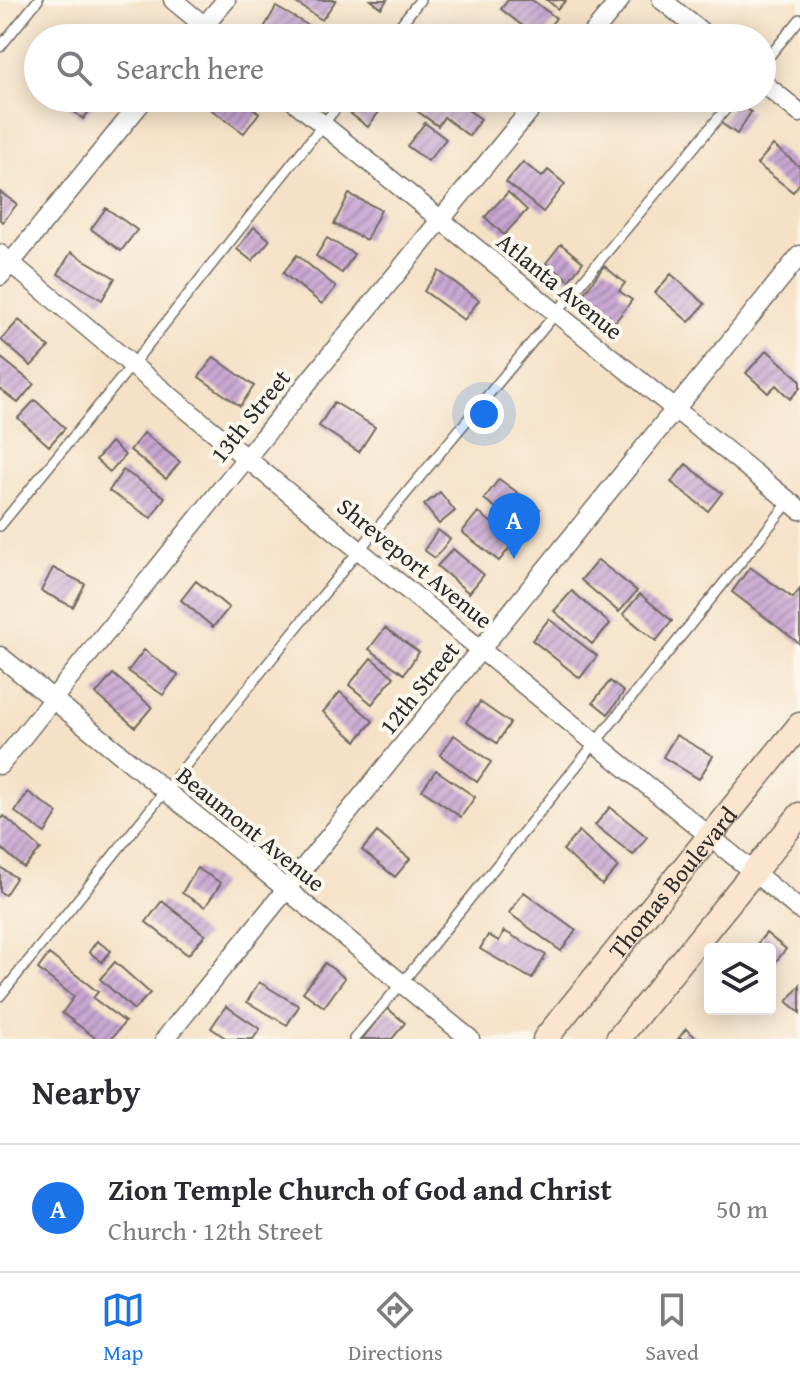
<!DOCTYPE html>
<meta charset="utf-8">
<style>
body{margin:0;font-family:"Gentium Book Plus",serif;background:#f2f2f3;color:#2b2b33}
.controls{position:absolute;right:24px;bottom:24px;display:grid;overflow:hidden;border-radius:8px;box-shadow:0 4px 20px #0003}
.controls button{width:72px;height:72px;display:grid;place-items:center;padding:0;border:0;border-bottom:2px solid #e1e1e2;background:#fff;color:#2b2b33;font:40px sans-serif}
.you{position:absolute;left:484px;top:414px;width:28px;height:28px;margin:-20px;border:6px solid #fff;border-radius:50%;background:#1a73e8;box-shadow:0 0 0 12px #1a73e833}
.badge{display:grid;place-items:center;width:52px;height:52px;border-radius:50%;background:#1a73e8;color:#fff;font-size:26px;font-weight:700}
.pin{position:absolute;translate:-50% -66px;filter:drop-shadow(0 2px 4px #0008)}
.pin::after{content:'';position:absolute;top:42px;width:28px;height:24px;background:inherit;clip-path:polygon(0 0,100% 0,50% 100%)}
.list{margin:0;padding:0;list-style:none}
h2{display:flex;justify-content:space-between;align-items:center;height:104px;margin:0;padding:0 32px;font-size:34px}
h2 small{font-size:26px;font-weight:400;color:#7c7c81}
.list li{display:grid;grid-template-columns:52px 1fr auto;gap:24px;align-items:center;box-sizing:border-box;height:128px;padding:0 32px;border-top:2px solid #e1e1e2}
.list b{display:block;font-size:30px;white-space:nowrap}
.list p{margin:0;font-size:26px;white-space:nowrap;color:#7c7c81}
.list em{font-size:26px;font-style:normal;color:#7c7c81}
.icon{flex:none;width:44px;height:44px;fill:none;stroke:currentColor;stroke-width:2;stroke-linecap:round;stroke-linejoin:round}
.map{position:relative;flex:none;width:800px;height:1039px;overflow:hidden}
.search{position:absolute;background:#fff;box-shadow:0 4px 20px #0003;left:24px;right:24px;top:24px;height:88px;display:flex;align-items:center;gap:20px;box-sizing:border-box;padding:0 28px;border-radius:44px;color:#7c7c81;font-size:30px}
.sheet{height:232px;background:#fff}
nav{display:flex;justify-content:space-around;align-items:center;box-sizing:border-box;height:112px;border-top:2px solid #e1e1e2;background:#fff;font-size:22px;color:#7c7c81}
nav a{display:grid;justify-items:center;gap:4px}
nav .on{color:#1a73e8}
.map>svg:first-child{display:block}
.building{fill:url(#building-hatch)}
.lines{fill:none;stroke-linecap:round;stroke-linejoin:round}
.service-casing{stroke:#726b61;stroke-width:12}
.minor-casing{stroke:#726b61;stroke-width:21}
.secondary-casing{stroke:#726b61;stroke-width:27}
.service{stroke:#fff;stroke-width:9}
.minor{stroke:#fff;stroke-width:18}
.secondary{stroke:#fbe5cf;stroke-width:24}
.labels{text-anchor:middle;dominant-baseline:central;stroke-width:8;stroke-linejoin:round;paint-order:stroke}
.street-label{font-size:24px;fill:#2b2b2b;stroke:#fbf7ec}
</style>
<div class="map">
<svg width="800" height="1039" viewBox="0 0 800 1039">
<defs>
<pattern id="building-hatch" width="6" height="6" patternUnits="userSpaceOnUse" patternTransform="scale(2)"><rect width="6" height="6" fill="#c8a5d2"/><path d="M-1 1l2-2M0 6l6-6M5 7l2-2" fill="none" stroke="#a387ab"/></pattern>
</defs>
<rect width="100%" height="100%" fill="#fbf7ec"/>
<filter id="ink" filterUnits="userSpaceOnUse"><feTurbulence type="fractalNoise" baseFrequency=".0125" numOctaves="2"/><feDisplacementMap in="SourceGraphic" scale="16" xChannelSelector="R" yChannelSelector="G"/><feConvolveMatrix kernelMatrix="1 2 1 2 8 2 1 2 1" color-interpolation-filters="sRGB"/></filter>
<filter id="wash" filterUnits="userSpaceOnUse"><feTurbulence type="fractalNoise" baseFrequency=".006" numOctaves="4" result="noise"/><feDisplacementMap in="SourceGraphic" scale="32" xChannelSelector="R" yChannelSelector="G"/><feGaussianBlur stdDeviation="1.8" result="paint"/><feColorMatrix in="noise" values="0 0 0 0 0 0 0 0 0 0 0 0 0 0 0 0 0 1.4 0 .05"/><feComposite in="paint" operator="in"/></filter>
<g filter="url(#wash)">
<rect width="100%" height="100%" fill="#f5e1c6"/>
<g id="blocks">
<path class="building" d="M292,0H336L322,20Z
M371,0H387L381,8Z
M508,0H532L556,18L540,38H538L501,9Z
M547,0H566L558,9Z
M276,7L313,28L307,38H258Z
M58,98H95L98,101L83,119Z
M195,98H238L259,113L244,133Z
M355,98H375L384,105L368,127L346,110Z
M399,98H451L481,119L469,136L444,117L438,126Z
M735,102L751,112L737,134L721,123Z
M425,123L446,139L428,161L407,146Z
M773,145L800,167V183L793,192L757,164Z
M523,162L542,177L548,170L565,184L543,212L506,182Z
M0,192L17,204L3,222L0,220Z
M508,192L527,210L504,235L485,217Z
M349,194L381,210L366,240L334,224Z
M106,208L137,230L121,251L91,229Z
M254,227L270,240L252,261L237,249Z
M327,238L354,254L342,273L316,256Z
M561,244L583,262L569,280L546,263Z
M71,252L115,278L102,300L58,274Z
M297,255L336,287L322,304L283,273Z
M604,266L625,283L619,291L632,300L615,322L581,297Z
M439,271L479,300L464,320L424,291Z
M671,274L705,304L689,322L655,293Z
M19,320L49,347L31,366L1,340Z
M767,350L800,380V388L790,399L776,385L768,393L746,373Z
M0,357L34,384L18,403L0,389Z
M214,357L254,386L240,406L199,377Z
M35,400L65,428L49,446L18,418Z
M334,402L375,427L359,452L319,426Z
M144,433L180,462L166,479L130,450Z
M111,442L125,455L110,472L96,460Z
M686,464L722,493L708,511L671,482Z
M123,470L165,497L151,518L109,491Z
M499,479L540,509L526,530L484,499Z
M440,492L455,511L439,524L424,505Z
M478,512L515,541L499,561L462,532Z
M438,530L450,539L435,558L424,550Z
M453,549L484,575L469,593L437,566Z
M598,560L637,591L619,612L581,580Z
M750,567L793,598L800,589V644L732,592Z
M53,568L85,584L73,607L41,591Z
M196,581L229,608L213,627L181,600Z
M572,591L610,624L592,644L554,611Z
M640,594L672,621L656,641L623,614Z
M549,619L597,656L580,678L532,640Z
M385,628L419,652L404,674L369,649Z
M144,650L178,675L163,695L128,671Z
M371,658L394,677L372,704L349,685Z
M113,674L152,707L135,727L96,694Z
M610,681L624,692L608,714L593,702Z
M340,692L373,721L356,741L323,712Z
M480,702L510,723L497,743L466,722Z
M454,735L491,762L477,782L440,755Z
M676,735L713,756L699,779L663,757Z
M436,770L475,797L461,817L422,790Z
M28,792L58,813L45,833L15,812Z
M610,807L647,837L633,855L595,825Z
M4,816L41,849L24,868L0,847V821Z
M579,831L618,867L602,885L563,850Z
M377,832L410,859L395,877L362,850Z
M0,867L16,878L5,895L0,892Z
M197,868L221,883L205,907L182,893Z
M524,892L576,930L561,951L509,913Z
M162,901L205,935L188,955L146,922Z
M504,931L546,955L532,979L480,949L488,935L499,941Z
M766,933L786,949L770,969V949H753Z
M97,941L111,951L102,962L89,952Z
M49,954L98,992L93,998L125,1022L111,1039H97L62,1013L74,997L38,969Z
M115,962L150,993L134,1010L100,979Z
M325,963L345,978L324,1007L303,992Z
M259,982L299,1006L287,1025L247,1002Z
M800,985V1013L787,1002Z
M226,1006L260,1029L253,1039H227L211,1028Z
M387,1008L405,1023L392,1039H362Z
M686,1029L698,1039H678Z"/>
</g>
</g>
<g filter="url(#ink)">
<use href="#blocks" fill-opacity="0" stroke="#726b61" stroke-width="2"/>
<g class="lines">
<g class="service-casing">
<path id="service" d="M390,38L420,0
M0,47L38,0
M762,65L800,19
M0,526L132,365L344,98
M0,996L360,549L735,98
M354,1039L402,983L789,502"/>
</g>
<g class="minor-casing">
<path id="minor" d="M173,0L219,38
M662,0L709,38
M194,38L226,0
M589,38L620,0
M762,82L800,113
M290,98L800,510
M0,254L132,365L800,910
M0,276L145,98
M0,656L470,1039
M0,765L247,457L540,98
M165,1039L800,255"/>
</g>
<g class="secondary-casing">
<g id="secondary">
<path id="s1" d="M545,1039L800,725"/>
<path d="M618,1039L800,815"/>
</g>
</g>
<use href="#service" class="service"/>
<use href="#minor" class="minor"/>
<use href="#secondary" class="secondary"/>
</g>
</g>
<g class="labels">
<g class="street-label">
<text transform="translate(560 286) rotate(39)">Atlanta Avenue</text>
<text transform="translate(250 416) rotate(-51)">13th Street</text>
<text transform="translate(415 563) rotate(39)">Shreveport Avenue</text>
<text transform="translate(419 688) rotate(-51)">12th Street</text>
<text transform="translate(251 829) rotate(39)">Beaumont Avenue</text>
<text stroke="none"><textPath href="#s1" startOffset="202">Thomas Boulevard</textPath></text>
</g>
</g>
</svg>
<div class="controls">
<button><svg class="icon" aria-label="layers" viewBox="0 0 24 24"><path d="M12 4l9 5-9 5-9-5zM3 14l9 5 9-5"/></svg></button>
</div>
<div class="you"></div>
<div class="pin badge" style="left:514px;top:559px">A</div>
<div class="search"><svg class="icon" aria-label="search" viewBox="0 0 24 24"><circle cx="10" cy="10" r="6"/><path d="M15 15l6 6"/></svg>Search here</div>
</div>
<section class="sheet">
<h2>Nearby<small></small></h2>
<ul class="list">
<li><span class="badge">A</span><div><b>Zion Temple Church of God and Christ</b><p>Church · 12th Street</p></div><em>50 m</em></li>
</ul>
</section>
<nav>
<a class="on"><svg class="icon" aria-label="map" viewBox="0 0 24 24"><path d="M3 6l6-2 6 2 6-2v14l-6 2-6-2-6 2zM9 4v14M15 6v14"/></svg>Map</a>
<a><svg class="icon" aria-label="directions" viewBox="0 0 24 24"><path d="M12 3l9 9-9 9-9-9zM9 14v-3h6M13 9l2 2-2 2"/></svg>Directions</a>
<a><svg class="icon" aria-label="saved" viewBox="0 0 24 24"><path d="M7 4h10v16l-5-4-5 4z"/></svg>Saved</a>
</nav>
